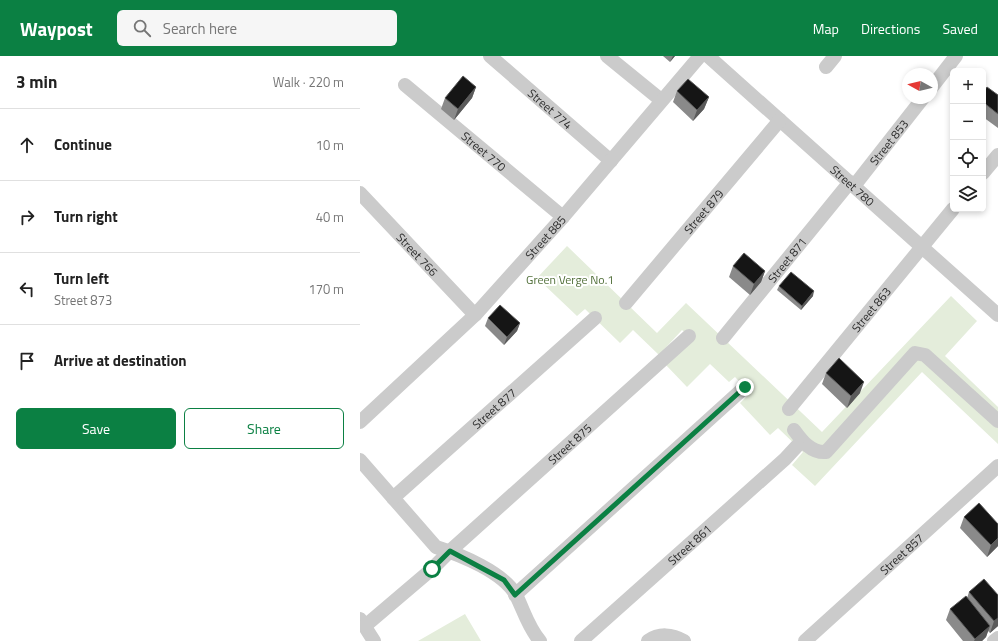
<!DOCTYPE html>
<meta charset="utf-8">
<style>
body{margin:0;font-family:"Titillium Web",sans-serif;background:#f6f6f6;color:#222}
.controls{position:absolute;right:12px;top:12px;display:grid;overflow:hidden;border-radius:6px;box-shadow:0 2px 6px #0003}
.controls button{width:36px;height:36px;display:grid;place-items:center;padding:0;border:0;border-bottom:1px solid #e0e0e0;background:#fff;color:#222;font:20px sans-serif}
.compass{position:absolute;left:542px;top:12px;width:36px;height:36px;border-radius:50%;background:#fff;box-shadow:0 2px 6px #0003;rotate:278deg}
.stop{position:absolute;width:12px;height:12px;margin:-9px;border:3px solid #0b8043;border-radius:50%;background:#fff}
.stop.end{background:#0b8043;border-color:#fff;box-shadow:0 1px 4px #0008}
.list{margin:0;padding:0;list-style:none}
h2{display:flex;justify-content:space-between;align-items:center;height:52px;margin:0;padding:0 16px;font-size:17px}
h2 small{font-size:13px;font-weight:400;color:#767676}
.list li{display:grid;grid-template-columns:26px 1fr auto;gap:12px;align-items:center;box-sizing:border-box;height:72px;padding:0 16px;border-top:1px solid #e0e0e0}
.list b{display:block;font-size:15px;white-space:nowrap}
.list p{margin:0;font-size:13px;white-space:nowrap;color:#767676}
.list em{font-size:13px;font-style:normal;color:#767676}
.actions{display:flex;gap:8px;padding:12px 16px}
.actions a{flex:1;padding:9px 0;border:1px solid #0b8043;border-radius:6px;text-align:center;font-size:14px;color:#0b8043}
.actions .main{background:#0b8043;color:#fff}
.icon{flex:none;width:22px;height:22px;fill:none;stroke:currentColor;stroke-width:2;stroke-linecap:round;stroke-linejoin:round}
.map{position:relative;flex:none;width:638px;height:585px;overflow:hidden}
header{display:flex;align-items:center;gap:24px;box-sizing:border-box;height:56px;padding:0 20px;background:#0b8043;color:#fff}
header strong{font-size:19px}
nav{display:flex;gap:22px;margin-inline-start:auto;font-size:14px}
.search{width:280px;height:36px;background:#f6f6f6;display:flex;align-items:center;gap:10px;box-sizing:border-box;padding:0 14px;border-radius:6px;color:#767676;font-size:15px}
main{display:flex}
aside{flex:1;background:#fff}
.map>svg:first-child{display:block}
.green{fill:#e4eddb}
.lines{fill:none;stroke-linecap:round;stroke-linejoin:round}
.minor{stroke:#cbcbcb;stroke-width:14}
.wall{fill:#8a8a8a}
.shaded-wall{fill:#5b5b5b}
.building{fill:#151515;stroke:#5b5b5b}
.route{stroke:#0b8043;stroke-width:5}
.labels{text-anchor:middle;dominant-baseline:central;stroke-width:4;stroke-linejoin:round;paint-order:stroke}
.street-label{font-size:12px;fill:#2e2e2e;stroke:#fff}
.park-label{font-size:12px;fill:#506e38;stroke:#fff}
</style>
<header>
<strong>Waypost</strong>
<div class="search"><svg class="icon" aria-label="search" viewBox="0 0 24 24"><circle cx="10" cy="10" r="6"/><path d="M15 15l6 6"/></svg>Search here</div>
<nav><a>Map</a><a>Directions</a><a>Saved</a></nav>
</header>
<main>
<aside>
<h2>3 min<small>Walk · 220 m</small></h2>
<ul class="list">
<li><svg class="icon" aria-label="ahead" viewBox="0 0 24 24"><path d="M12 20V5M6 11l6-6 6 6"/></svg><div><b>Continue</b></div><em>10 m</em></li>
<li><svg class="icon" aria-label="right" viewBox="0 0 24 24"><path d="M7 20v-9h11M14 6l5 5-5 5"/></svg><div><b>Turn right</b></div><em>40 m</em></li>
<li><svg class="icon" aria-label="left" viewBox="0 0 24 24"><path d="M17 20v-9H6M10 6l-5 5 5 5"/></svg><div><b>Turn left</b><p>Street 873</p></div><em>170 m</em></li>
<li><svg class="icon" aria-label="arrive" viewBox="0 0 24 24"><path d="M6 21V4h12l-3 4 3 4H6"/></svg><div><b>Arrive at destination</b></div></li>
</ul>
<div class="actions"><a class="main">Save</a><a>Share</a></div>
</aside>
<div class="map">
<svg width="638" height="585" viewBox="0 0 638 585">
<rect width="100%" height="100%" fill="#fff"/>
<path class="green" d="M207,190L297,277L326,247L462,376L591,240L617,265L585,300L638,351V388L562,316L455,430L432,409L443,396L418,372L410,379L380,347L390,337L375,321L369,326L350,308L327,331L305,308L332,283L322,274L299,299L273,274L260,287L225,253L217,260L177,222Z
M105,558L121,585H58Z"/>
<g class="lines">
<g class="minor">
<path id="s1" d="M130,0L251,105"/>
<path d="M247,0L301,44"/>
<path id="s2" d="M348,0L638,259"/>
<path d="M466,11L475,0"/>
<path id="s3" d="M45,29L203,161"/>
<path d="M572,31L596,0"/>
<path d="M623,117L638,99"/>
<path id="s4" d="M494,130L563,42"/>
<path id="s5" d="M0,137L115,259"/>
<path id="s6" d="M266,247L420,64"/>
<path id="s7" d="M363,282L490,126"/>
<path id="s8" d="M429,353L593,153"/>
<path id="s9" d="M0,366L115,259L203,161L340,0"/>
<path d="M434,374C442,385 451,397 466,396L555,297L565,299L638,365"/>
<path d="M0,404L76,491C101,499 143,516 156,539C164,555 168,571 180,585"/>
<path id="s10" d="M33,442L235,262"/>
<path d="M155,539L385,331"/>
<path d="M0,563L14,585"/>
<path id="s11" d="M5,570L72,513L90,495L329,280"/>
<path id="s12" d="M221,585L425,403L437,390"/>
<path d="M288,585C299,577 312,578 324,585"/>
<path id="s13" d="M445,585L638,410"/>
<path d="M634,585L638,582"/>
</g>
</g>
<path class="wall" d="M303,0H315L310,6Z
M116,31L112,42L94,64L81,53L85,42Z
M317,35L349,41L344,53L333,65L313,46Z
M623,36L638,39V72L623,61Z
M373,210L405,215L401,226L390,239L369,221Z
M419,230L453,240L441,254L417,234Z
M128,262L160,267L157,275L144,289L125,270Z
M466,317L500,337L487,352L462,328Z
M604,461L638,468V490L627,501L600,472Z
M609,536L638,539V570L630,577L628,575L626,581L622,585H603L586,564L590,553L607,542Z"/>
<path class="shaded-wall" d="M313,0H315L310,6Z
M116,31L112,42L94,64L98,53Z
M349,41L344,53L333,65L337,54Z
M405,215L401,226L390,239L394,228Z
M454,235L453,240L441,254L442,250Z
M160,267L157,275L144,289L147,281Z
M504,326L500,337L487,352L491,340Z
M638,482V490L627,501L631,489Z
M638,562V570L630,577L634,565Z
M630,570L626,581L622,585H614L615,583Z"/>
<path class="building" d="M103,20L116,31L98,53L85,42Z
M328,23L349,41L337,54L317,35Z
M627,31L638,39V58L623,46V36Z
M384,197L405,215L394,228L373,210Z
M431,216L454,235L442,250L419,230Z
M140,249L160,267L147,281L128,262Z
M479,302L504,326L491,340L466,317Z
M619,447L638,468V482L631,489L604,461Z
M624,523L638,539V562L634,565L609,536Z
M606,540L630,570L615,583L590,553Z"/>
<g class="lines">
<path class="route" d="M72,513L90,495L144,524L155,539L385,331"/>
</g>
<g class="labels">
<g class="street-label">
<text stroke="none"><textPath href="#s1" startOffset="80">Street 774</textPath></text>
<text stroke="none"><textPath href="#s4" startOffset="56">Street 853</textPath></text>
<text stroke="none"><textPath href="#s3" startOffset="103">Street 770</textPath></text>
<text stroke="none"><textPath href="#s2" startOffset="194">Street 780</textPath></text>
<text stroke="none"><textPath href="#s6" startOffset="120">Street 879</textPath></text>
<text stroke="none"><textPath href="#s9" startOffset="262">Street 885</textPath></text>
<text stroke="none"><textPath href="#s5" startOffset="84">Street 766</textPath></text>
<text stroke="none"><textPath href="#s7" startOffset="101">Street 871</textPath></text>
<text stroke="none"><textPath href="#s8" startOffset="129">Street 863</textPath></text>
<text stroke="none"><textPath href="#s10" startOffset="135">Street 877</textPath></text>
<text stroke="none"><textPath href="#s11" startOffset="274">Street 875</textPath></text>
<text stroke="none"><textPath href="#s12" startOffset="145">Street 861</textPath></text>
<text stroke="none"><textPath href="#s13" startOffset="130">Street 857</textPath></text>
</g>
<g class="park-label">
<text x="210" y="223">Green Verge No.1</text>
</g>
</g>
</svg>
<div class="controls">
<button>+</button>
<button>−</button>
<button><svg class="icon" aria-label="locate" viewBox="0 0 24 24"><circle cx="12" cy="12" r="6"/><path d="M12 2v4M12 18v4M2 12h4M18 12h4"/></svg></button>
<button><svg class="icon" aria-label="layers" viewBox="0 0 24 24"><path d="M12 4l9 5-9 5-9-5zM3 14l9 5 9-5"/></svg></button>
</div>
<svg class="compass" viewBox="-18 -18 36 36"><path d="M0-13l5 13h-10z" fill="#e53935"/><path d="M0 13l5-13h-10z" fill="#767676"/></svg>
<div class="stop" style="left:72px;top:513px"></div>
<div class="stop end" style="left:385px;top:331px"></div>
</div>
</main>
